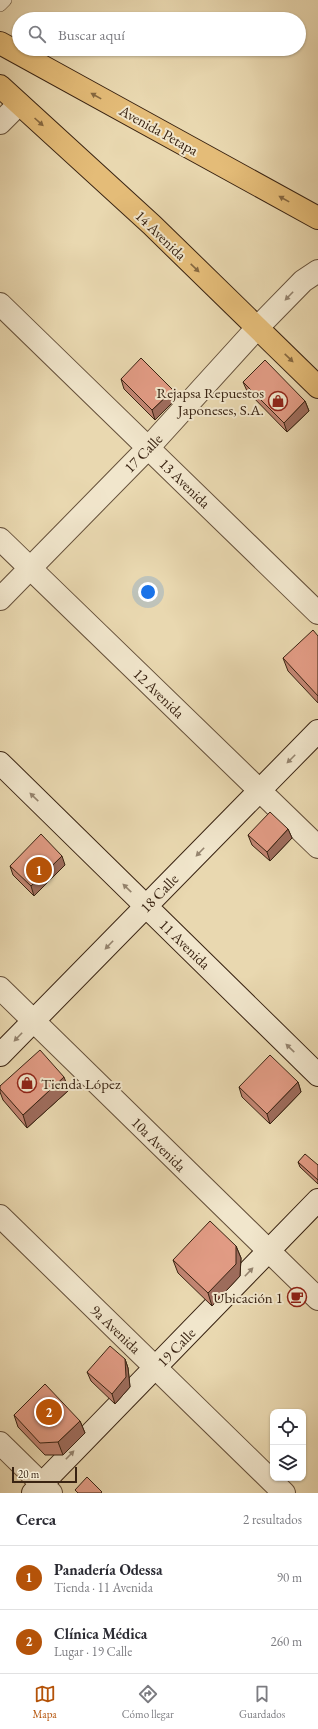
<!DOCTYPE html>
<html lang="es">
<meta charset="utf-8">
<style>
body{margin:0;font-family:"EB Garamond",serif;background:#f2f2f3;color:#2b2b33}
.controls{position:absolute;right:12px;bottom:12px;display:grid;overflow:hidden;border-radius:8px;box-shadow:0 1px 3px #0004}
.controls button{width:36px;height:36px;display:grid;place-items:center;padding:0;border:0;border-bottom:1px solid #e1e1e2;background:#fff;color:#2b2b33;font:20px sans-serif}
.scale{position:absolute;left:12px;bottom:10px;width:65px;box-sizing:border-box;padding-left:4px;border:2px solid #392312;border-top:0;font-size:11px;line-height:14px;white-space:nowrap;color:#392312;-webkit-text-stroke:3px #f1e6cc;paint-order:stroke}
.you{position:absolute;left:148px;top:592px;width:14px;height:14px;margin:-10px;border:3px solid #fff;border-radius:50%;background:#1a73e8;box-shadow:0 0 0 6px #1a73e833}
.badge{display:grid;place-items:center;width:26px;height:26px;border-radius:50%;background:#b45309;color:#fff;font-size:13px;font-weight:700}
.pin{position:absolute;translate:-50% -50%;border:2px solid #fff;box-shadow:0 1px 4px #0006}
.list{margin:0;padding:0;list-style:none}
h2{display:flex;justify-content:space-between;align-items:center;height:52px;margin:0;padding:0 16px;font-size:17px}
h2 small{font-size:13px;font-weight:400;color:#7c7c81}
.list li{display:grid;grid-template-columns:26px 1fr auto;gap:12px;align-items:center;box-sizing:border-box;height:64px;padding:0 16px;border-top:1px solid #e1e1e2}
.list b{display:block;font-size:15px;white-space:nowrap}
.list p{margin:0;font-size:13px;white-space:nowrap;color:#7c7c81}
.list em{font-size:13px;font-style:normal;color:#7c7c81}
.icon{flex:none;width:22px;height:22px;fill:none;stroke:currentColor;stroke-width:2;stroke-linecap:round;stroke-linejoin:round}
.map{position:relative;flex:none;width:318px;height:1493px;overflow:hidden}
.search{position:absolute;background:#fff;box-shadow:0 1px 3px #0004;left:12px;right:12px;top:12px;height:44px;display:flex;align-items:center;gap:10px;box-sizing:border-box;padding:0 14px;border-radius:22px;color:#7c7c81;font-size:15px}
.sheet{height:180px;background:#fff}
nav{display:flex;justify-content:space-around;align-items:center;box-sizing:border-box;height:56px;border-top:1px solid #e1e1e2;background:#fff;font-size:11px;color:#7c7c81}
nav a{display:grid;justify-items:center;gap:2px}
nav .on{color:#b45309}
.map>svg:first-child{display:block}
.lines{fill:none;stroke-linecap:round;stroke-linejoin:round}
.lane-casing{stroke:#65503a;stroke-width:14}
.street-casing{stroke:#65503a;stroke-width:24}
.secondary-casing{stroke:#392312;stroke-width:24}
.primary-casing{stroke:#392312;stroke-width:24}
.lane{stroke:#f1e6cc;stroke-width:13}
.street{stroke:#f1e6cc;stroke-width:22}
.secondary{stroke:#f1e6cc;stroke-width:22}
.primary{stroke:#e4bc78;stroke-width:22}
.wall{fill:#c28572;stroke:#392312}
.shaded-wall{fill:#9e6c5c;stroke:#392312}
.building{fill:#e19b84;stroke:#392312}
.oneway{fill:#866840}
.oneway2{fill:#95846f}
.labels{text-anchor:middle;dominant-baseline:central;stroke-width:4;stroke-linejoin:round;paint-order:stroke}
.street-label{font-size:15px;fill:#392312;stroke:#f1e6cc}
.poi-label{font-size:15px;fill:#392312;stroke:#f1e6cc;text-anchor:end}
</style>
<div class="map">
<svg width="318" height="1493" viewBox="0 0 318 1493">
<rect width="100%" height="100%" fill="#e9d8b0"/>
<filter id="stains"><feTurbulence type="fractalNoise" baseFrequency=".005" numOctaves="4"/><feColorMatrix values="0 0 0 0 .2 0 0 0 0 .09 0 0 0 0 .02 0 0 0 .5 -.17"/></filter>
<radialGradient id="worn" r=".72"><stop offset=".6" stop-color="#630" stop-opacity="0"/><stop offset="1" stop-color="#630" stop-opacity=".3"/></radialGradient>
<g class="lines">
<g class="lane-casing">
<path id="lane" d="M0,5L5,0"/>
</g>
<g class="street-casing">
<path id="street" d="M0,123L19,104
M0,304L318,613
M0,539L318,847
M0,599L148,448L257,328L303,281L318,271
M0,988L318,1299
M0,1216L284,1493
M0,1443L51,1493"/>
</g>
<g class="secondary-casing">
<path id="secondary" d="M0,763L318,1075
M0,1055L318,731
M33,1493L318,1200"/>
</g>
<g class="primary-casing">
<path id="primary" d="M0,43L318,218
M0,86L152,225L318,387"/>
</g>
<use href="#lane" class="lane"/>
<use href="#street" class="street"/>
<use href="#secondary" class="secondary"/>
<use href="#primary" class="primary"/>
</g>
<path class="wall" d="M121,379L176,399L155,420L124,389Z
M243,382L305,401L309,411L287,432L247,391Z
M318,636V703L288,671L283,658Z
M288,829L292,838L270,861L252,845L248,835Z
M65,865L34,896L13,875L10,866Z
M298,1082L301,1092L270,1124L242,1097L239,1087Z
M0,1086L69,1090L27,1128L3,1100L0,1092Z
M298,1162L318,1165V1184L300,1167Z
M236,1246L241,1258L240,1276L212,1306L178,1273L173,1260Z
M125,1359L128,1368L130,1387L115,1404L91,1381L87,1372Z
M14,1415L80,1421L85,1433L63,1455H45L18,1427Z"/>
<path class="shaded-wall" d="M173,390L176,399L155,420L152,410Z
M305,401L309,411L287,432L284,423Z
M288,829L292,838L270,861L267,852Z
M62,856L65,865L34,896L31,886Z
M64,1077L69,1090L27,1128L23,1115Z
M298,1082L301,1092L270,1124L267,1114Z
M236,1246L241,1258L240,1276L212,1306L208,1293Z
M125,1359L128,1368L130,1387L115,1404L112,1394Z
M80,1421L85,1433L63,1455L58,1442Z"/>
<path class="building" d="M141,358L173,390L152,410L121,379Z
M265,360L305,401L284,423L243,382Z
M313,630L318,636V696L283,658Z
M270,812L288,829L267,852L248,835Z
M41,834L62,856L31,886L10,866Z
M40,1050L64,1077L23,1115L0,1089V1086Z
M270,1055L298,1082L267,1114L239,1087Z
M305,1154L318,1165V1180L298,1162Z
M210,1221L236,1246V1264L208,1293L173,1260Z
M110,1346L125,1359L126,1377L112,1394L87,1372Z
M45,1384L80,1421L58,1442L40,1443L14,1415Z
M87,1477L102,1492L101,1493H78L75,1490Z"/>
<defs><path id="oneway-solid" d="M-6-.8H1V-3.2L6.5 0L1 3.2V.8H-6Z"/></defs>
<g class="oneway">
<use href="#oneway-solid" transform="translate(96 96) rotate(-151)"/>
<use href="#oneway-solid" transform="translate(39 122) rotate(42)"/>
<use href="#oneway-solid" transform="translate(284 199) rotate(-151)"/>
<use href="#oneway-solid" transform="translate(195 268) rotate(44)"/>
<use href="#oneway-solid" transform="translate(289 358) rotate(44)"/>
</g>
<g class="oneway2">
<use href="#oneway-solid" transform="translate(289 296) rotate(134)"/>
<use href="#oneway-solid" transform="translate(291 759) rotate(135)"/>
<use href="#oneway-solid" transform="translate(34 797) rotate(-136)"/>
<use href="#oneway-solid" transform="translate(200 852) rotate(134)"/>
<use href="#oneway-solid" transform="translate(127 888) rotate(-136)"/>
<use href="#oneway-solid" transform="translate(109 945) rotate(134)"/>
<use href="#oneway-solid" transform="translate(18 1037) rotate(134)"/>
<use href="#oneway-solid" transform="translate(290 1048) rotate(-136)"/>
<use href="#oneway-solid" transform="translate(249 1272) rotate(-46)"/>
<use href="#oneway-solid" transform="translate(70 1455) rotate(-46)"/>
</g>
<defs>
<g id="shop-ring" transform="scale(1)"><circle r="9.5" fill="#f1e6cc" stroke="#8f2418" stroke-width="1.5"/><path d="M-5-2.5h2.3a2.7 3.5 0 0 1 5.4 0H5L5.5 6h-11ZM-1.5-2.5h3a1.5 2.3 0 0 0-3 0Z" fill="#8f2418"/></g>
<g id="cafe-ring" transform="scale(1)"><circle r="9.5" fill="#f1e6cc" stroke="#8f2418" stroke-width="1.5"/><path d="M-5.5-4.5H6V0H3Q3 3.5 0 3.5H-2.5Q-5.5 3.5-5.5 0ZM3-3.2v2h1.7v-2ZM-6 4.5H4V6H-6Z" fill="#8f2418"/></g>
</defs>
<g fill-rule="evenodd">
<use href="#shop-ring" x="278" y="401"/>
<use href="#shop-ring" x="27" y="1083"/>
<use href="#cafe-ring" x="297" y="1297"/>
</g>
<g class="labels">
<g class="street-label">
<text transform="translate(159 130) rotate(29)">Avenida Petapa</text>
<text transform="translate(161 235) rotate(44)">14 Avenida</text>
<text transform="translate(143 453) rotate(-46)">17 Calle</text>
<text transform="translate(185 483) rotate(44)">13 Avenida</text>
<text transform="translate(159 693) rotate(44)">12 Avenida</text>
<text transform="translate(159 893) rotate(-46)">18 Calle</text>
<text transform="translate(185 944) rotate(44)">11 Avenida</text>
<text transform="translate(159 1144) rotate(45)">10a Avenida</text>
<text transform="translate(116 1329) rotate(44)">9a Avenida</text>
<text transform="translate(176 1347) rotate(-46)">19 Calle</text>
</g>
<g class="poi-label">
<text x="264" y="392">Rejapsa Repuestos<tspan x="264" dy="17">Japoneses, S.A.</tspan></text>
<text x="41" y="1083" text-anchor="start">Tienda López</text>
<text x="283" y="1297">Ubicación 1</text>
</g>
</g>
<rect width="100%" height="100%" filter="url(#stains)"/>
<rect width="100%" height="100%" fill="url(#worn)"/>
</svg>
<div class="controls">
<button><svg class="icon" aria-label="locate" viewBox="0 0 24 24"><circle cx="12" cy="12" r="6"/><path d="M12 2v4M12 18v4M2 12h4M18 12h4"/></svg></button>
<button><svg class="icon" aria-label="layers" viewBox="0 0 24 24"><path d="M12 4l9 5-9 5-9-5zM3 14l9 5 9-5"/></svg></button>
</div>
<div class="scale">20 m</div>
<div class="you"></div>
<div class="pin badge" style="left:39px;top:870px">1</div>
<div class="pin badge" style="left:49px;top:1412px">2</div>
<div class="search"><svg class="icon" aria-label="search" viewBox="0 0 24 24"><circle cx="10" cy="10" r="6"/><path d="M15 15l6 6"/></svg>Buscar aquí</div>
</div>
<section class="sheet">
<h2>Cerca<small>2 resultados</small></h2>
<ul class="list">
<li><span class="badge">1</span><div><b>Panadería Odessa</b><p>Tienda · 11 Avenida</p></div><em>90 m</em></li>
<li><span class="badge">2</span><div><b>Clínica Médica</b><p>Lugar · 19 Calle</p></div><em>260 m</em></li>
</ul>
</section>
<nav>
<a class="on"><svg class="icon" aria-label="map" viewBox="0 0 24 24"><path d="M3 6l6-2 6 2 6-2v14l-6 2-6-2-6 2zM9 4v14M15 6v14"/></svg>Mapa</a>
<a><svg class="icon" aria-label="directions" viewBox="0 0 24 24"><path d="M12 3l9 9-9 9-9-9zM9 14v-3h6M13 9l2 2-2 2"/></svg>Cómo llegar</a>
<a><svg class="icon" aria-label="saved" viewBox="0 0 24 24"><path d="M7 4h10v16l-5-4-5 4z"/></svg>Guardados</a>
</nav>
